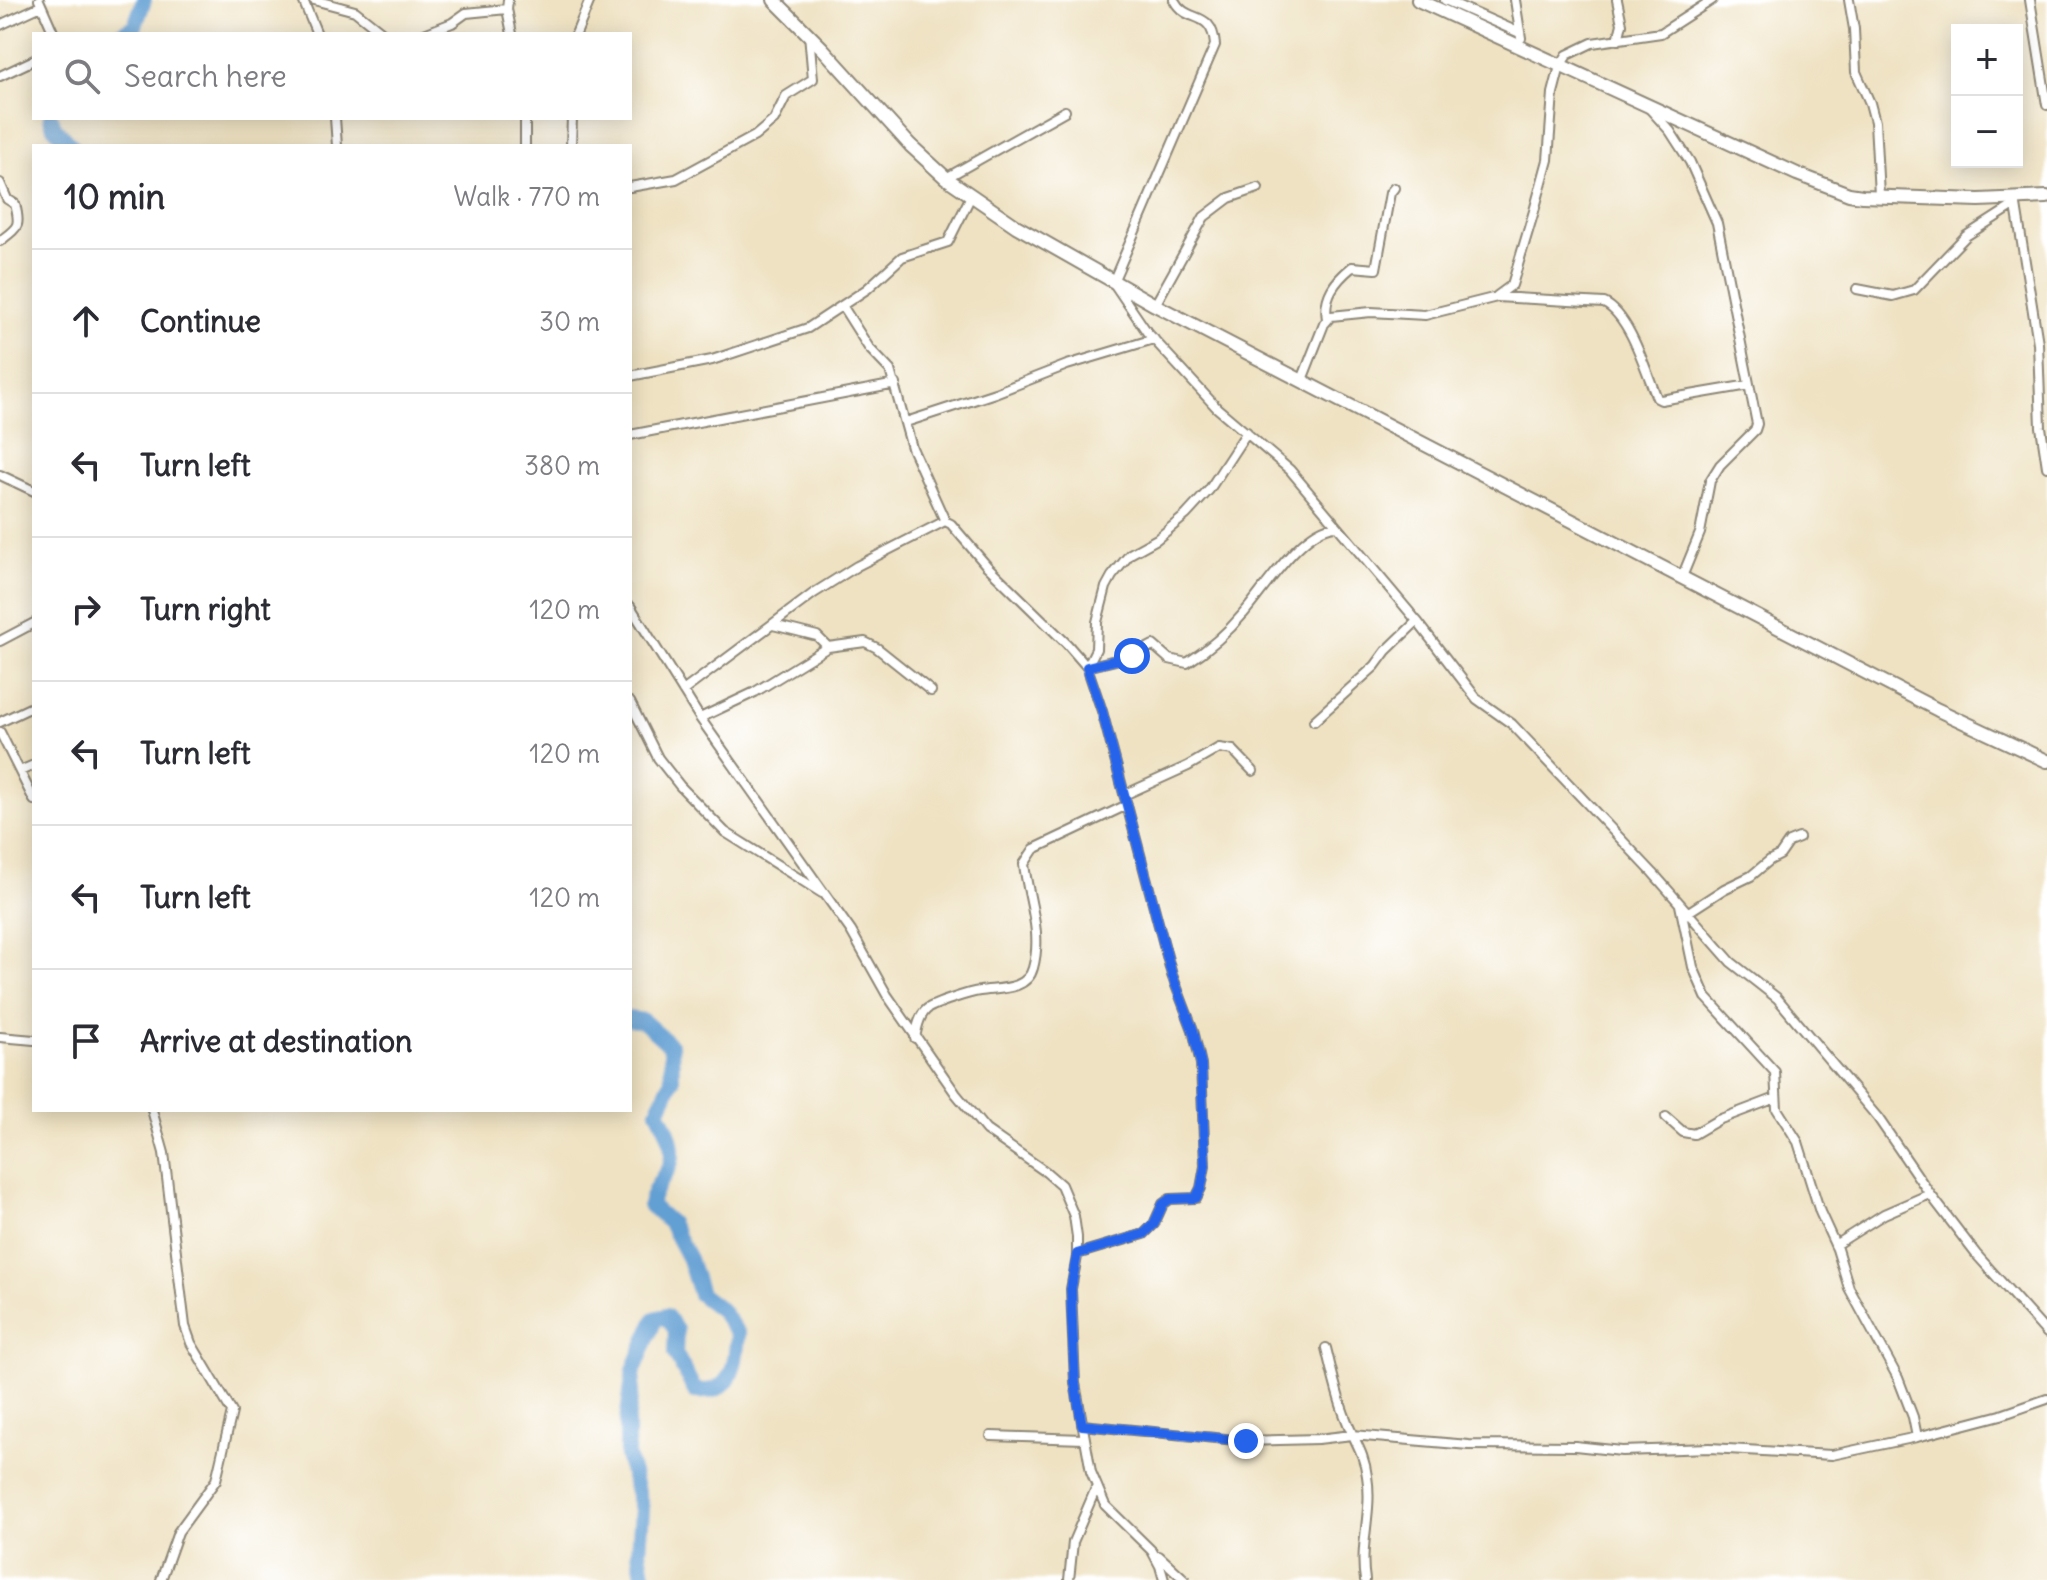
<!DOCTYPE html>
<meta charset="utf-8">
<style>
body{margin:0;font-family:Delius,sans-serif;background:#f7f7f7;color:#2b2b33}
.controls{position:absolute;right:24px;top:24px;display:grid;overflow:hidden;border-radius:0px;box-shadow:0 4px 20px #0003}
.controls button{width:72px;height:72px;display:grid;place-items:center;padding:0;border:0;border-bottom:2px solid #e1e1e2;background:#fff;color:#2b2b33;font:40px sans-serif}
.stop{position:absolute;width:24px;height:24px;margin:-18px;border:6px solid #2563eb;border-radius:50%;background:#fff}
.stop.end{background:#2563eb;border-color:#fff;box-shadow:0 2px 8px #0008}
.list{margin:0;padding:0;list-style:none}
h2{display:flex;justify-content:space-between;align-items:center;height:104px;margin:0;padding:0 32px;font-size:34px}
h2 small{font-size:26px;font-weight:400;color:#7c7c81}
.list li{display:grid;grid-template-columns:52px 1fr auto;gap:24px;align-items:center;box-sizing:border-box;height:144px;padding:0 32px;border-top:2px solid #e1e1e2}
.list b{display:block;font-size:30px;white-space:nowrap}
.list em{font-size:26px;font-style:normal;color:#7c7c81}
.icon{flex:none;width:44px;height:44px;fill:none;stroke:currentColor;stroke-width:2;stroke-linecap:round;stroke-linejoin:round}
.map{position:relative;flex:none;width:2047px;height:1580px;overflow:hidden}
.search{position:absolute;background:#fff;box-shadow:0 4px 20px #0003;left:32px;top:32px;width:600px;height:88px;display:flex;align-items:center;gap:20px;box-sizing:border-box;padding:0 28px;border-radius:0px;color:#7c7c81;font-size:30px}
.panel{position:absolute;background:#fff;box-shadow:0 4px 20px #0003;left:32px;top:144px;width:600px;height:968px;border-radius:0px}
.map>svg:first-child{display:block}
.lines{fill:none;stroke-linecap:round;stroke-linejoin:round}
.river{stroke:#629fd3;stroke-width:16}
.street-casing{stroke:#8d8676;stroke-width:12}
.secondary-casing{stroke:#8d8676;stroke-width:16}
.street{stroke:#fff;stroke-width:8}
.secondary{stroke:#fff;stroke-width:12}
.route{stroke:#2563eb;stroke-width:10}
</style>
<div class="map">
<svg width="2047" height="1580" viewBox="0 0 2047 1580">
<rect width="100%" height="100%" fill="#fff"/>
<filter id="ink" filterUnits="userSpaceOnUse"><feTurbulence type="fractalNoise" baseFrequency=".0125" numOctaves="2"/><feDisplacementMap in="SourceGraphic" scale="16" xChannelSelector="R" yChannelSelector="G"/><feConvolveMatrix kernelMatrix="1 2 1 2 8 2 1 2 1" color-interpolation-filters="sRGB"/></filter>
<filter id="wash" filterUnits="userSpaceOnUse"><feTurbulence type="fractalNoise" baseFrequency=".006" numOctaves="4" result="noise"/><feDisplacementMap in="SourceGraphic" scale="32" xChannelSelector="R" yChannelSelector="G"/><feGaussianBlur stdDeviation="1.8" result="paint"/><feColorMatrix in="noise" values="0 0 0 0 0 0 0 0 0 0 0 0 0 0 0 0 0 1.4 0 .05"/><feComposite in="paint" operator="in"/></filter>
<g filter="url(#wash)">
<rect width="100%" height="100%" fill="#efe2c2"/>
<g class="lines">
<path class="river" d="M121,34L135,26L144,0
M51,118L54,127L72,146
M630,1019L643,1021L671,1046L672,1080L658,1111C667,1128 679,1152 667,1171C659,1184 653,1190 650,1205L670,1223L689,1259L700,1294L721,1310L738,1334C735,1364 734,1395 695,1391L675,1353L676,1330L666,1316L655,1319L634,1370L627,1422V1456L642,1509L639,1552L644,1580"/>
</g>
</g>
<g filter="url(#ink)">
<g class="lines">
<g class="street-casing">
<path id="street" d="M39,0L54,34
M303,0L317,34
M314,0L355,11L384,34
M508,0L507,9L512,34
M1174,0C1187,25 1212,8 1215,45L1113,282L1147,332L1217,408L1290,470L1417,621L1477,699L1512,724L1653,873L1731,962L1777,998L1878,1118L1930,1194L1976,1254L2047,1333
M1445,0L1520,33
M1515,0L1521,38
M1617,0L1622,24L1618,40
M1849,0L1854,29L1856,72L1870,103L1875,122L1879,195
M2030,0L2047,105
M0,25L41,6
M424,34L452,23L466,13L507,9
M576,34L590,0
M0,76L34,60
M1650,109L1670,131L1690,162L1717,223L1757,424L1755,430L1720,465L1710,481L1700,533L1682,577
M335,118L337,146
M525,118V146
M571,146L572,118
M946,178L1065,111
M0,183L7,199L15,204C21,227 18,227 0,241
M630,187L676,179L755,136L774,120L786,96L813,79L809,34
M2015,199L2038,343L2041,427L2047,467
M1857,289L1893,296L1914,290L1966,236L2016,204
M1497,296L1512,285L1534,211L1548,160L1553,93L1560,66L1567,55L1592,43L1661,33L1712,0
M1155,305L1204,217L1229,198L1258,188
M843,307L869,348L890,370L912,448L945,521
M1327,319C1323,296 1335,281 1352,267L1376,269L1390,193L1394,188
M630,376L712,360L808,328L867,289L902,257L948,242L971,196
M1302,380L1324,324L1331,316L1371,312L1425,315L1497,297L1604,303C1630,315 1646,372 1657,398L1661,400L1749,385
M906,422L995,393L1067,365L1154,339
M630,435L896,384
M0,475L34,491
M630,606L700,718L851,931L887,995L956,1094L986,1130L1046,1172L1061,1185L1074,1216L1077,1237V1257L1071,1289L1075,1383L1091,1472L1105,1505L1152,1551L1160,1566L1164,1580
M773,625L817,636L828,647L865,642L877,648L931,691
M0,641L34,623
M1087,667L1132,656L1153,645L1169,659L1187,663C1207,650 1228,632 1243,614C1264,590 1302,528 1336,526
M1087,667L1096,649L1097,622L1106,587L1112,576L1130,554L1157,539L1186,515L1209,490L1247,432
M683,691L814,593L857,566L945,521L951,524L987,566L1067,644L1087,667L1102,711L1172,975L1193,1030L1201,1064L1205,1166L1201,1188L1196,1198L1170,1199L1163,1204L1154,1224L1144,1234L1077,1254
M630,702L658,758L680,786L725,832L822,893
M700,718L755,692L828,647
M1314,721L1375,666L1386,651L1417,621
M0,722L34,706
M0,732L34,800
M20,771L34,765
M1124,795L1188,766L1219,748L1233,750L1253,771
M1680,905L1693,967L1706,997L1775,1072L1777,1109L1798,1142L1820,1212L1837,1249L1849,1288L1898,1378L1913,1417L1917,1437
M1687,913L1724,889L1751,876L1770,860L1780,855L1789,842L1799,838
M0,1037L34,1040
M915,1038C917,1028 919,1016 927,1009C934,1004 970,992 980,991C998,988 1027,991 1033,968C1043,932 1028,899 1024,864L1034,849L1127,805
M152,1110L164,1153L185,1326L191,1343L232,1412L216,1480L178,1532L161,1580
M1666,1117L1683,1132L1694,1134L1718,1120L1776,1098
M1835,1245L1884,1214L1930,1194
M1326,1348C1332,1372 1337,1397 1346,1419C1354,1441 1364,1452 1367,1476C1373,1511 1359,1545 1365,1580
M1082,1425L1246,1441L1318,1439L1352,1435L1469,1445L1575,1446L1622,1451L1710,1448L1832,1455L1917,1437L2001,1415L2047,1399
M991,1436L1084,1439
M1159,1556L1185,1580
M1069,1580L1073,1542L1096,1488"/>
</g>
<g class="secondary-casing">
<path id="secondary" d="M774,0L823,49L910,145L946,178L1016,226L1155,305L1938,710L2047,761
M1418,0L1797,174L1849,194L1862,196L1979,200L2047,197"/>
</g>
<use href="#street" class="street"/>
<use href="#secondary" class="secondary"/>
</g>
</g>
<g class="lines" filter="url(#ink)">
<path class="route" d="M1132,656L1087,667L1102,711L1172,975L1193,1030L1201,1064L1205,1166L1201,1188L1196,1198L1170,1199L1163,1204L1154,1224L1144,1234L1077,1254L1071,1289L1072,1321L1075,1383L1082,1425L1246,1441"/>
</g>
</svg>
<div class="controls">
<button>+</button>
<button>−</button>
</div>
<div class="stop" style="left:1132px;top:656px"></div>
<div class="stop end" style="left:1246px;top:1441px"></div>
<div class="search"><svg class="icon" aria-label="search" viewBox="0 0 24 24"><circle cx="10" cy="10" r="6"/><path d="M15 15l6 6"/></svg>Search here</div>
<section class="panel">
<h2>10 min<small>Walk · 770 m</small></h2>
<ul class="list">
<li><svg class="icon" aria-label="ahead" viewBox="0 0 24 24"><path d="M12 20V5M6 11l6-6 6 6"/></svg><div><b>Continue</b></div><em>30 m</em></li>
<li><svg class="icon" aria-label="left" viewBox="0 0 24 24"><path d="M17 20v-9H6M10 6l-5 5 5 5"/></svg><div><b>Turn left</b></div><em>380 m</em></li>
<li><svg class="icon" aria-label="right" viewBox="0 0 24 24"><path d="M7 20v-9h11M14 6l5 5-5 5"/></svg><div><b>Turn right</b></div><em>120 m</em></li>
<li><svg class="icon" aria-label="left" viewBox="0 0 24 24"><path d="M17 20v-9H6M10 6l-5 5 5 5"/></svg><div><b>Turn left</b></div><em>120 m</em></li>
<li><svg class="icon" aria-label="left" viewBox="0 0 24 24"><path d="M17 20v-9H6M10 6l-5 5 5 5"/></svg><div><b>Turn left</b></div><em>120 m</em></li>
<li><svg class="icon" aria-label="arrive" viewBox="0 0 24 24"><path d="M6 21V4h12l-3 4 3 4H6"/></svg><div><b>Arrive at destination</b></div></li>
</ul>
</section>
</div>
